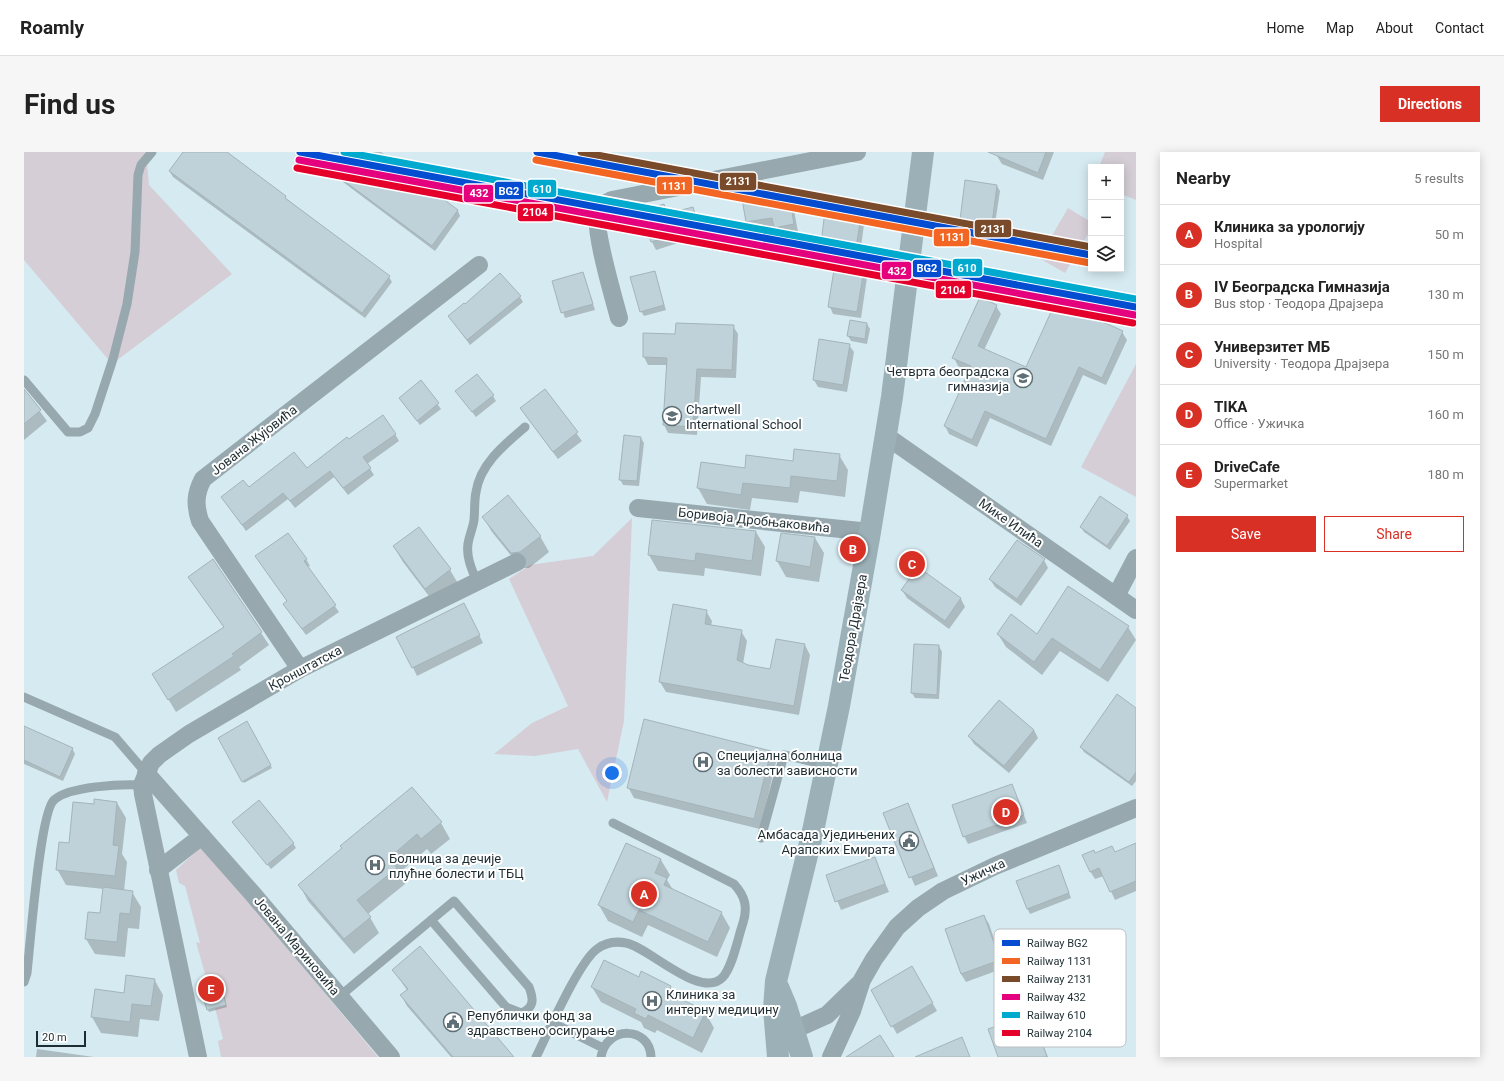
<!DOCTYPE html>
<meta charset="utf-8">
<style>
body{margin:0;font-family:Roboto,sans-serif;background:#f6f6f6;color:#222}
.controls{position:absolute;right:12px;top:12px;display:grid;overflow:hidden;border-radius:0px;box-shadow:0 2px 10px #0003}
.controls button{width:36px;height:36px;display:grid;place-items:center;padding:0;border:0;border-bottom:1px solid #e0e0e0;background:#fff;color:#222;font:20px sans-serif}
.scale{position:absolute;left:12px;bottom:10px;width:50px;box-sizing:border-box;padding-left:4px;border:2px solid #1e2d32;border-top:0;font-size:11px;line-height:14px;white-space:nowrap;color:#1e2d32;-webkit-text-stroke:3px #fff;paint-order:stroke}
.you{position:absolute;left:588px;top:621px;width:14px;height:14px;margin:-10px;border:3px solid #fff;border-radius:50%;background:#1a73e8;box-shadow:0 0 0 6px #1a73e833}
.badge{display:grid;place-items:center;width:26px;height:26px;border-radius:50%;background:#d93025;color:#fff;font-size:13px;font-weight:700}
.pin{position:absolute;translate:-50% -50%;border:2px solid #fff;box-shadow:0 1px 4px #0006}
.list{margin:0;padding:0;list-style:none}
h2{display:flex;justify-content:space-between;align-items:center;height:52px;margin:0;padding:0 16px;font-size:17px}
h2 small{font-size:13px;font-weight:400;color:#767676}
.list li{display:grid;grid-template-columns:26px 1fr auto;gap:12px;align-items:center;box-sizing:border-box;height:60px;padding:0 16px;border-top:1px solid #e0e0e0}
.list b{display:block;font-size:15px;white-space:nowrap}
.list p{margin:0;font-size:13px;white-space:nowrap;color:#767676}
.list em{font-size:13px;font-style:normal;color:#767676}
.actions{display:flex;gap:8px;padding:12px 16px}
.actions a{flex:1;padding:9px 0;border:1px solid #d93025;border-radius:0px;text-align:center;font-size:14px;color:#d93025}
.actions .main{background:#d93025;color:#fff}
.icon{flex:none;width:22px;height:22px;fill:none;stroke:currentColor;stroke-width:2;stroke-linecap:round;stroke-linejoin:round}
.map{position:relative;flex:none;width:1112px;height:905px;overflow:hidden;border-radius:0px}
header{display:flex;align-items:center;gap:24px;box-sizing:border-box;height:56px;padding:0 20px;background:#fff;border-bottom:1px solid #e0e0e0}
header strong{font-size:19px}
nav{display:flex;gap:22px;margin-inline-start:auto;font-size:14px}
.intro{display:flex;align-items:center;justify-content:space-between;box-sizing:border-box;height:96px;padding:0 24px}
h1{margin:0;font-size:28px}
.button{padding:10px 18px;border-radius:0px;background:#d93025;color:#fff;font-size:14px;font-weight:700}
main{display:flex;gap:24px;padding:0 24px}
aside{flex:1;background:#fff;border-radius:0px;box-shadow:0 2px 10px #0003}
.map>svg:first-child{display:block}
.green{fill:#d5ced6}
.shadow{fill:#0003}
.building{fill:#bfd2d9;stroke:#a4b4b9}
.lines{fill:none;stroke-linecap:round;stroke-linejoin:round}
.lane{stroke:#97a8ae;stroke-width:9}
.street{stroke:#97a8ae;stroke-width:18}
.secondary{stroke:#9cb0b7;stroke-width:22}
.rail-1-casing{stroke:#fff;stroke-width:10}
.rail-2-casing{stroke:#fff;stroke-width:10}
.rail-3-casing{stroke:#fff;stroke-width:10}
.rail-4-casing{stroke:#fff;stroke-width:10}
.rail-5-casing{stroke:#fff;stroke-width:10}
.rail-6-casing{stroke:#fff;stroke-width:10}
.rail-1{stroke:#044cd0;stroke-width:7}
.rail-2{stroke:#f26522;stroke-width:7}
.rail-3{stroke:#7a4b2a;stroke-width:7}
.rail-4{stroke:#e5007d;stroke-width:7}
.rail-5{stroke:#00a9ce;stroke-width:7}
.rail-6{stroke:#e4002b;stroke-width:7}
.labels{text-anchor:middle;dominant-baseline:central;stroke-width:4;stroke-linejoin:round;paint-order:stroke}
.poi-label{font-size:13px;fill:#1e2d32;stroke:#fff;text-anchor:start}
.street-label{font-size:13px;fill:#1e2d32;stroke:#fff}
.key{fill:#fff;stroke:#bcc0c2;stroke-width:1}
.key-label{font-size:11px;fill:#1e2d32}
.line-badge{stroke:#fff;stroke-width:1.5}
.badge-label{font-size:11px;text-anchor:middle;font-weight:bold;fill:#fff}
</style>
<header>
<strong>Roamly</strong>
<nav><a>Home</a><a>Map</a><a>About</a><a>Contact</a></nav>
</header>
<div class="intro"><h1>Find us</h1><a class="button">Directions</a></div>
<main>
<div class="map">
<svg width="1112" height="905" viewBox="0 0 1112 905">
<rect width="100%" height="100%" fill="#d6eaf1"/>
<path class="green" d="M0,0H122L125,33L208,122L88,212L0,108Z
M1081,0H1112V48L1097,42V15H1075Z
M1044,56L1067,70V77L1041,121L1015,106Z
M1112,212V345L1057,315Z
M608,366L600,569L583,650L554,597L511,604L470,602L508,571L544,554L485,427L506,413L569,404Z
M178,694L354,905H197L194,889L199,887L191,856L202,853L197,833L185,836L172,790L176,791L161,734L155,731L152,718Z"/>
<path class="shadow" d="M160,0H201L365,125L368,130L341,166L149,25L146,20Z
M279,0H355L434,59L436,64L411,99Z
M975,0H1030L1019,28L978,12L973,4Z
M973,34L976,39L969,85L939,81L936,75Z
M742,44L747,54L765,51L770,58L774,80L755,83L750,74L727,78L723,70L719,48Z
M639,53L644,63L668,56L673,64L679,83L632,98L628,90Z
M836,65L840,72L835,111L840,112L844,119L837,166L809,162L806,155L814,99L802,97L798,91Z
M630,120L642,158L620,164L617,159Z
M559,121L571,158L541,166L529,130Z
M496,145L499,150L446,193L425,164Z
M972,154L977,162L960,198L1003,217L1098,180L1103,188L1082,233L1059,223L1027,294L966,266L953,295L925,282L921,274L946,219L934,214L930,206Z
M843,172L846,177L843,192L827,189L824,184Z
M709,174L714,182L712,226L677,225L673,283L644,281L640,273L644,213H624L620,205L652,183Z
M825,193L830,200L823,240L794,235L790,228Z
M397,230L417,257L396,273L376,247Z
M0,238L23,269L0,288Z
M521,238L558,289L534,307L497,257Z
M436,244H469L472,249L452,265Z
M371,282L375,289L343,312L350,323L324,343L310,325L271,356L264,347L222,379L198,345L283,317L324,288Z
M617,286L620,291L615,334L599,333L596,327Z
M815,303L824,318L821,345L776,339L774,351L728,346L726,358L683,352L674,336L678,311L722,317Z
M1103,364L1106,369L1086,398L1060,380L1057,375Z
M459,365L516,384L525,400L505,416H497L468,380Z
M395,376L426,418L435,433L411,452L379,410L370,395Z
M732,380L741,395L737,424L681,416L680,424L634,419L625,403Z
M758,382L791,386L800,401L795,430L762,425L753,409Z
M282,407L286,414L283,415L315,460L282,483L264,458V450L236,411Z
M189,408L245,493L215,515L217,518L152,560L137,535L200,476L166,425Z
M1020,408L1024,416L997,454L971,435L966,427Z
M894,416L937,447L941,455L925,477L883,446L878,438Z
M682,459L688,469L687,474L717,479L723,489L719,512L747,518L781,493L786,503L775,563L642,540L636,530Z
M444,460L459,491L393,524L374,485Z
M1104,475L1112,488L1084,530L1036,499L1018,523L982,495L974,482L1013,483Z
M915,494L918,500L915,547L891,546L888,541Z
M975,549L1010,578L1014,586L985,621L950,592L945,584Z
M1112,557V629L1108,634L1060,600L1057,595Z
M223,571L248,616L220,631L195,586Z
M0,575L48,596L51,602L39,629L0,612Z
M746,600L752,610L736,677L610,646L604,635Z
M988,633L1003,671L944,692L940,684Z
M388,636L417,671L426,687L407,702L403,697L375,721L381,732L344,762L355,781L330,802L284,749L276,734Z
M93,651L102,666L98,702L103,710L100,739L108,740L117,755L115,777L104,776L101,805L71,802L62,787L77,763L80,737L42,733L33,717L46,692L71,653Z
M884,652L914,724L891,734L860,662Z
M209,670L269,691L272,696L247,717Z
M603,692L637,708L646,723L643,728L649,738L697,760L706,776L693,805L624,773L618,785L584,769L575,753Z
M1112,693V739L1091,748L1080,724L1071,727L1066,719L1071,702L1091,701Z
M851,707L865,740L817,758L803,724Z
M1037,719L1047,746L1006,762L1003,756Z
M960,764L965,772L980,816L942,830L937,822L922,778Z
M888,815L913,859L873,882L848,838Z
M369,818L488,905H427L383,854L377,843L383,838Z
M615,826L646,835L653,846L681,860L690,876L678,901L633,878L631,881L620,876L617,870L577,850L568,835Z
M130,827L139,843L135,869L116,867L114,885L77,881L68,865L72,838L101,842Z
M198,837L203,855L185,860L184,858Z
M1007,863L1024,905H975Z
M13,897L70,905H12Z"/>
<path class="building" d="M159,0H203L262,44L261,46L366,124L338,161L145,19Z
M281,0H356L434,58L408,94Z
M964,0H1022L1014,21Z
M941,28L973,33L967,80L935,76Z
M742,43L744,53L766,49L770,72L750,76L748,66L722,70L718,47Z
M640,52L643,62L669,55L675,75L627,90L617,59Z
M801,59L837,64L830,109L841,111L833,160L804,155L814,93L797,91Z
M631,119L640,153L616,160L606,125Z
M559,120L569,152L537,161L528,129Z
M476,121L497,144L443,188L424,164L440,151L441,152Z
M956,145L973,153L954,194L1002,215L1032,149L1099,179L1078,226L1055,215L1022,287L961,259L948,288L920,274L947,214L928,206Z
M826,168L843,171L841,187L823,184Z
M652,171L710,173L708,218L673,217L669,275L639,273L643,206L619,205V181L651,182Z
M795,187L826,192L819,233L789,228Z
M453,222L470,243L448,260L431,239Z
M397,228L415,251L393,269L375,246Z
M0,237L17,258L0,272Z
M521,237L554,280L529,300L496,256Z
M359,263L372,282L339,305L347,316L319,336L306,319L266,349L259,341L218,373L197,345L219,328L225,335L270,300L283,316L323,285L325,287Z
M600,283L617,285L613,329L595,328Z
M770,297L816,302L813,329L767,324L766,336L719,331L717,343L673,336L677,310L721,316L722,303L769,309Z
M484,343L517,384L496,400L487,401L458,365Z
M1076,344L1104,363L1083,394L1056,375Z
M628,368L732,379L728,409L672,401L671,409L624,403Z
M395,375L427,417L401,437L369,394Z
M264,381L283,407L280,409L312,453L278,477L259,452L263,449L231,404Z
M757,381L791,385L786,415L752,409Z
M993,388L1021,407L993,447L965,427Z
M189,407L238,480L208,502L210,504L144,548L128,522L200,475L164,425Z
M894,415L937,446L921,469L877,438Z
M1044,434L1105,474L1076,518L1028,486L1010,510L973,482L987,462L1013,482Z
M440,451L456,483L388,516L372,485Z
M649,452L683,458L681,472L718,478L713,508L724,513L746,517L752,487L781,492L770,554L635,530Z
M890,492L915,493L913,543L887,541Z
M1093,542L1112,556V620L1105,630L1056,595Z
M975,548L1010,578L980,614L944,584Z
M620,567L747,599L730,667L603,636Z
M223,569L247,613L218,630L194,586Z
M0,574L49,596L36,625L0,608Z
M988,632L1000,663L939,685L928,653Z
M388,635L418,670L397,687L393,682L365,706L373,716L333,748L347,765L320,787L274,733L318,696L316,694Z
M70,647L93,650L89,693L95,694L91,724L32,718L35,690L45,691L49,650L70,652Z
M235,648L270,691L243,713L208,670Z
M884,651L910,716L885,726L859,661Z
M602,691L637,707L631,721L643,726L640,733L698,760L684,790L615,758L609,770L574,753Z
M1112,691V729L1086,740L1075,716L1066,720L1058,703L1070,698L1071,701L1088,694L1091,700Z
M851,705L861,732L811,750L802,723Z
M1035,713L1045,741L1003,757L992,729Z
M79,735L109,739L106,762L96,761L93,790L61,787L64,760L76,761Z
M960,763L976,808L937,822L921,777Z
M396,794L490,905H429L376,843L384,837L368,818Z
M580,808L615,825L617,819L647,834L644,841L682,859L669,886L624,863L622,867L610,861L612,857L567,835Z
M888,814L909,851L867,875L847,838Z
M102,823L131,827L127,854L108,852L106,870L67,865L71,837L100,841Z
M197,833L202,853L183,858L177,839Z
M1008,862L1023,905H974L964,877Z
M856,883L870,905H822Z
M938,885L946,905H891Z"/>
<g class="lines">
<path class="lane" d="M0,228L44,280H56L64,276L71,262L89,207L103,152L111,100L114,23L117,13L128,0
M453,430C448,418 442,405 444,392C445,384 449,376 450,368C451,359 450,350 452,340C456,312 480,293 501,275
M0,545L91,585L122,621
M737,686L760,603L803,613
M0,830L3,821C6,794 16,660 30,648C45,634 98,632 118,633
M316,844L430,749L505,835C510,848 510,856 497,861L482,855L407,768
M529,871L579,896
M512,905C524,881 554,811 573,797C581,791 592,789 602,791C625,795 677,849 699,825C709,814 714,785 719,771C724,755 721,744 710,732L589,671
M577,905C582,873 626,874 627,905"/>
<path class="street" d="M595,166C590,147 567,70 575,57C578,52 584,50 588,48L833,0
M862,284L1112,458
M614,356L846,380
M1092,444L1112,406
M276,517L176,369C171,353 171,342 179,327L455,113
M122,621L228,741L367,905
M134,718L178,684
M761,887L774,876L803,863L835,832
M174,905L119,642L118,633L127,611L135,603L165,582L276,517L493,410
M807,905L828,859L838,828L850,807L873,775L894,756L919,739L971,714L1112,656"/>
<path class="secondary" d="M754,835L762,854L778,905
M754,905L750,857L752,829L789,679L815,554L846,380L868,245L899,0"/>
<g class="rail-1-casing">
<path id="rail-1" d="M276,0L1112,155
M513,0L1067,103"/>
</g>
<g class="rail-2-casing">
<path id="rail-2" d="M512,8L1066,111"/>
</g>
<g class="rail-3-casing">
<path id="rail-3" d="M557,0L1067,95"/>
</g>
<g class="rail-4-casing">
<path id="rail-4" d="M275,8L1111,163"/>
</g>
<g class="rail-5-casing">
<path id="rail-5" d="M320,0L1112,147"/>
</g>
<g class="rail-6-casing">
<path id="rail-6" d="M273,16L1109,171"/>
</g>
<use href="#rail-1" class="rail-1"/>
<use href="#rail-2" class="rail-2"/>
<use href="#rail-3" class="rail-3"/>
<use href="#rail-4" class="rail-4"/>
<use href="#rail-5" class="rail-5"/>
<use href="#rail-6" class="rail-6"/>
</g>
<defs>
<g id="school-ring" transform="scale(1)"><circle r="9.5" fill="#fff" stroke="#5e6f75" stroke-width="1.5"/><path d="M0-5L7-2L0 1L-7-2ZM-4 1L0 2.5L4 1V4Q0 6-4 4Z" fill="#5e6f75"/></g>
<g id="hospital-ring" transform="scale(1)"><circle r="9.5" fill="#fff" stroke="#5e6f75" stroke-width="1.5"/><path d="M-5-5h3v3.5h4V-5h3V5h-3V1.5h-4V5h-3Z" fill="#5e6f75"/></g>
<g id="civic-ring" transform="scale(1)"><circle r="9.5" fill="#fff" stroke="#5e6f75" stroke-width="1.5"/><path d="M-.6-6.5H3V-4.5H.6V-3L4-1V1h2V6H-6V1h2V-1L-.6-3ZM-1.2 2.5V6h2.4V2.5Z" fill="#5e6f75"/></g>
</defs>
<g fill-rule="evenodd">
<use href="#school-ring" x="999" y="226"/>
<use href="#school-ring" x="648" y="264"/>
<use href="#hospital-ring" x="679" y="610"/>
<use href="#civic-ring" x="885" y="689"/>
<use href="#hospital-ring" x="351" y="713"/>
<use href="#hospital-ring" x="628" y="849"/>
<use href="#civic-ring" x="429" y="870"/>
</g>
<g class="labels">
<g class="poi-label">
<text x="985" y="219" text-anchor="end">Четврта београдска<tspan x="985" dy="15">гимназија</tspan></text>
<text x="662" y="257">Chartwell<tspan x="662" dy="15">International School</tspan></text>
<text x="693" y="603">Специјална болница<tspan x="693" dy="15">за болести зависности</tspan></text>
<text x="871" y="682" text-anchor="end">Амбасада Уједињених<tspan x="871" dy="15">Арапских Емирата</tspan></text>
<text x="365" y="706">Болница за дечије<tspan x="365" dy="15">плућне болести и ТБЦ</tspan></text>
<text x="642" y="842">Клиника за<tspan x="642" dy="15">интерну медицину</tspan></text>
<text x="443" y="863">Републички фонд за<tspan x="443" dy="15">здравствено осигурање</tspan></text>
</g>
<g class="street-label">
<text transform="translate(230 288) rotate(-38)">Јована Жујовића</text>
<text transform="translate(730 368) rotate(6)">Боривоја Дробњаковића</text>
<text transform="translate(987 371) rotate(35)">Мике Илића</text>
<text transform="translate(829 476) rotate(-80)">Теодора Драјзера</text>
<text transform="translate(281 516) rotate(-28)">Кронштатска</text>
<text transform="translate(959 720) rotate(-25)">Ужичка</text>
<text transform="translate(273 794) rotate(50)">Јована Мариновића</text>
</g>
</g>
<rect x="970" y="777" width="132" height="118" rx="6" class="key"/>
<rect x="978" y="788" width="18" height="6" fill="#044cd0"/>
<rect x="978" y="806" width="18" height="6" fill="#f26522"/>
<rect x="978" y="824" width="18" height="6" fill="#7a4b2a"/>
<rect x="978" y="842" width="18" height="6" fill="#e5007d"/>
<rect x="978" y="860" width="18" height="6" fill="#00a9ce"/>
<rect x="978" y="878" width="18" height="6" fill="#e4002b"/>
<g class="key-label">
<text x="1003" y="795">Railway BG2</text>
<text x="1003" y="813">Railway 1131</text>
<text x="1003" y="831">Railway 2131</text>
<text x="1003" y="849">Railway 432</text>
<text x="1003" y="867">Railway 610</text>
<text x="1003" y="885">Railway 2104</text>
</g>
<g class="line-badge">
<rect x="695" y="20" width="38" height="19" rx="4" fill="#7a4b2a"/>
<rect x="632" y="24" width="37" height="19" rx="4" fill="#f26522"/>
<rect x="503" y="27" width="30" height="19" rx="4" fill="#00a9ce"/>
<rect x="470" y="29" width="30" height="19" rx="4" fill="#044cd0"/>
<rect x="439" y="32" width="31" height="19" rx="4" fill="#e5007d"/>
<rect x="493" y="51" width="37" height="19" rx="4" fill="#e4002b"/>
<rect x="950" y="67" width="38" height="19" rx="4" fill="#7a4b2a"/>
<rect x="909" y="76" width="37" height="19" rx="4" fill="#f26522"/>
<rect x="928" y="106" width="31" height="19" rx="4" fill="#00a9ce"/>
<rect x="888" y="107" width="30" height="19" rx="4" fill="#044cd0"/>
<rect x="857" y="109" width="31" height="19" rx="4" fill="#e5007d"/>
<rect x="911" y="128" width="37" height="19" rx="4" fill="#e4002b"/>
</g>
<g class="badge-label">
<text x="714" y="33">2131</text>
<text x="650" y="38">1131</text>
<text x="518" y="41">610</text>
<text x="485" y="43">BG2</text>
<text x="455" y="45">432</text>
<text x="511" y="64">2104</text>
<text x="969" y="81">2131</text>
<text x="928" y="89">1131</text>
<text x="943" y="120">610</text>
<text x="903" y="120">BG2</text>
<text x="873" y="123">432</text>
<text x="929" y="142">2104</text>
</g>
</svg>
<div class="controls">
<button>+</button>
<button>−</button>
<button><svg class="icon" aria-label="layers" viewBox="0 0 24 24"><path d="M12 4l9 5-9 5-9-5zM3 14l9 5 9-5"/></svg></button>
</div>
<div class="scale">20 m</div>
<div class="you"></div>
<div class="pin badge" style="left:620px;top:742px">A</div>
<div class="pin badge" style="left:829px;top:397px">B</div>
<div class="pin badge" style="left:888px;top:412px">C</div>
<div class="pin badge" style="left:982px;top:660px">D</div>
<div class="pin badge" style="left:187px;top:837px">E</div>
</div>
<aside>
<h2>Nearby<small>5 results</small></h2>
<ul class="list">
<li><span class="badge">A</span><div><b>Клиника за урологију</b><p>Hospital</p></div><em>50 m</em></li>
<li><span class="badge">B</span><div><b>IV Београдска Гимназија</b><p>Bus stop · Теодора Драјзера</p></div><em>130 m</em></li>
<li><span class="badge">C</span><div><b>Универзитет МБ</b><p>University · Теодора Драјзера</p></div><em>150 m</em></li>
<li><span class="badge">D</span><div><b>TIKA</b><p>Office · Ужичка</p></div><em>160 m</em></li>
<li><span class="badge">E</span><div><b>DriveCafe</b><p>Supermarket</p></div><em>180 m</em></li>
</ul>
<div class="actions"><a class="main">Save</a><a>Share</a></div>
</aside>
</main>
